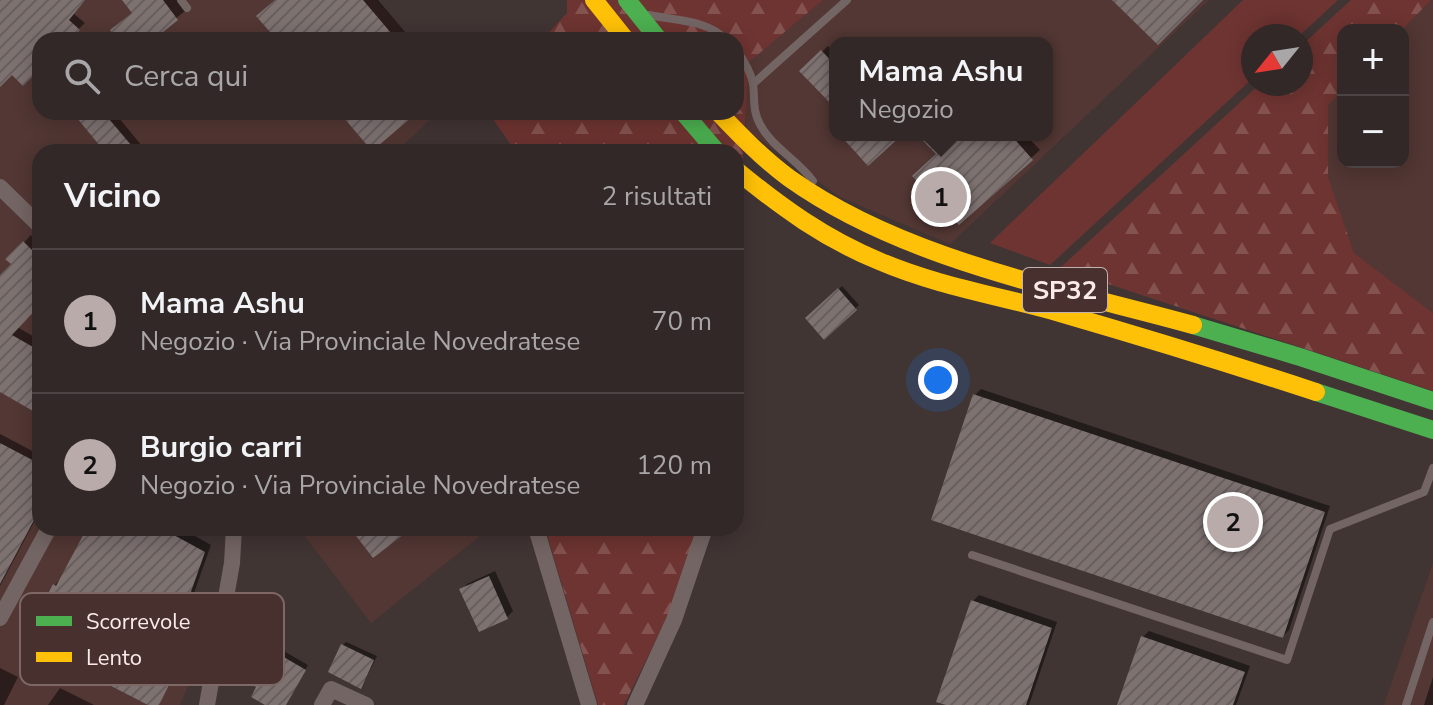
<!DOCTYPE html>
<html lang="it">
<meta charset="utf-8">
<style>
body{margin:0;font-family:"Nunito Sans",sans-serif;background:#39302f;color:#f1f3f6}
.controls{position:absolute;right:24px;top:24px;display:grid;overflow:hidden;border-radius:16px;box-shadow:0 4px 20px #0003}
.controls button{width:72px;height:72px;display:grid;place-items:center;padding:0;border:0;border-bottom:2px solid #4c4444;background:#312827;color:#f1f3f6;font:40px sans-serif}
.compass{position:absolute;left:1241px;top:24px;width:72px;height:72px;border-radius:50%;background:#312827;box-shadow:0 4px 20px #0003;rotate:240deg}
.you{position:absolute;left:938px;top:380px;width:28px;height:28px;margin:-20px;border:6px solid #fff;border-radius:50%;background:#1a73e8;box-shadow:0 0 0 12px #1a73e833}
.badge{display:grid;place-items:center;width:52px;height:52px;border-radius:50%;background:#b9aba9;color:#111;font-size:26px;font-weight:700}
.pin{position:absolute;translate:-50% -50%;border:4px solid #fff;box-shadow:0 2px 8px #0006}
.popup{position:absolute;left:829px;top:37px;width:224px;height:104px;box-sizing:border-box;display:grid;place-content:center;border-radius:16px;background:#312827;filter:drop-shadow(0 2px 6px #0005);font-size:26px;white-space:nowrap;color:#a8a6a7}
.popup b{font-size:30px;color:#f1f3f6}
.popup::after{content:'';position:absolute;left:50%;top:100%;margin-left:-16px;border:16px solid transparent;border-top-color:#312827}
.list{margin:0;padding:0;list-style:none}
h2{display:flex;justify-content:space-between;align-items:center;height:104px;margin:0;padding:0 32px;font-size:34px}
h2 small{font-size:26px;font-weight:400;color:#a8a6a7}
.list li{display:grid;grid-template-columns:52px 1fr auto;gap:24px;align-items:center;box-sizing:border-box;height:144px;padding:0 32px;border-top:2px solid #4c4444}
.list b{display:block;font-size:30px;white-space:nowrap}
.list p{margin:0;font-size:26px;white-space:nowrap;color:#a8a6a7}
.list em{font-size:26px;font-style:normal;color:#a8a6a7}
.icon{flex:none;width:44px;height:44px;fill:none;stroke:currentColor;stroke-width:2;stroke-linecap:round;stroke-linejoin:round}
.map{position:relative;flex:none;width:1433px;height:705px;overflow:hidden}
.search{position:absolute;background:#312827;box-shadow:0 4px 20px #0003;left:32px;top:32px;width:712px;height:88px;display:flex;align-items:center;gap:20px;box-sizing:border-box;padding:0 28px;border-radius:24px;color:#a8a6a7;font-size:30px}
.panel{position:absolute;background:#312827;box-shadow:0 4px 20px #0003;left:32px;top:144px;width:712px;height:392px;border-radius:24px}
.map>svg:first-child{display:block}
.built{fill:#523734;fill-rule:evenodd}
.green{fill:#6e3431}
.forest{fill:url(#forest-firs)}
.shadow{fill:#0007}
.building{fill:url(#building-hatch)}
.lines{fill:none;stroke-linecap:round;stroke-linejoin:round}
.lane{stroke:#736564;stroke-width:8}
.street{stroke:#736564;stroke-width:16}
.fast{stroke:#4caf50;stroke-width:18}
.slow{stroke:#ffc107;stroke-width:18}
.labels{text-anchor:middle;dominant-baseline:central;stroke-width:8;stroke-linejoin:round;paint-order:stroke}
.shield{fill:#47302e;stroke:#c4b2b0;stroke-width:2}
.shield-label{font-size:26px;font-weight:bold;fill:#faeae8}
.key{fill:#47302e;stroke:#7d6866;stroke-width:2}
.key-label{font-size:22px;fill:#faeae8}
</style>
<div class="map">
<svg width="1433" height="705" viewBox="0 0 1433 705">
<defs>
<pattern id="forest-firs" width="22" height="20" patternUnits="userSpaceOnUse" patternTransform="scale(2)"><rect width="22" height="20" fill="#6e3431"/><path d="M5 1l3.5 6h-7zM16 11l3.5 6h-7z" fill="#84524f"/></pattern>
<pattern id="building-hatch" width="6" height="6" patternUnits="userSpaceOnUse" patternTransform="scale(2)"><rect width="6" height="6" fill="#7e7271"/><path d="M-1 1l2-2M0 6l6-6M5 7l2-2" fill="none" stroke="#675e5e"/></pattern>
</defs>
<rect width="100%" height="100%" fill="#413534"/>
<path class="built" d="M0,0H376L413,40H40V112H438L396,152H40V528H165L126,606L191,645L195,670L180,705H0Z
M823,0H1209L950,244L840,197L746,130L745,101L749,62ZM835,43H1047V135H835Z
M1431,0H1433V313L1354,253L1328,178V104L1343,90V162H1403L1402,30Z
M299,528H490L371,623Z
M1433,563V705H1384Z"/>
<path class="green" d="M1243,0H1338L1299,36H1253V78L1050,265L990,243Z"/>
<path class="forest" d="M567,0H823L749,62L736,260V152H516L488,112H736V40H542L567,13Z
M1351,0H1431L1402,30H1343V90L1328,105V177L1354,253L1433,313V391L1060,268L1260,84H1301V46Z
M545,528H711L624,705H598Z"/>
<path class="shadow" d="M0,0H83L73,13L85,23L67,40H40V66L12,72L0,79Z
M124,0H177L185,11L153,37Z
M277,0H378L412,40H280Z
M828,46L835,53V106L802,71Z
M74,112H114L147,152H92L101,145Z
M927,135H1026L1040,150L959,222L939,154Z
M31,235L40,244V303L17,327L40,340V413L0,390V278L14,264L8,259Z
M842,286L859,305L825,337L807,318Z
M981,389L1330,506L1289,630L1283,636L975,395Z
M0,434L40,455V511L0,586Z
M90,528H181L211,545L188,610L181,617L164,608L154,626L191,645L158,705H152L55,585L61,578Z
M495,571L513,611L507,617L480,630L461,590L467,584Z
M979,595L1057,622L1029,705H952L973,601Z
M1149,631L1250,666L1236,705H1119L1143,637Z
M346,642L377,656L364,682L343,645Z
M275,646L308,665L285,705H269L272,650Z
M0,668L18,677L4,705H0Z
M1433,677V705H1424Z
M60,688L94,705H48Z"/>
<path class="building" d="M0,0H85L69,20L80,30L70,40H40V69L23,86L12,75L0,87Z
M122,0H163L178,20L153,40H117L110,30L132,13Z
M275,0H363L397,40H277L256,16Z
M1112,0H1203L1158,45Z
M821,50L835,65V108L799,71Z
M72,112H103L137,152H105Z
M339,112H418L372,151Z
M840,135H902L868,166Z
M917,135H1011L1033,160L959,225L912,176L936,154Z
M23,241L40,258V292L33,300L39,306L12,335L40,351V415L0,392V275L11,264L5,259Z
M838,288L857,310L824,340L805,318Z
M973,394L1325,512L1283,638L931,520Z
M0,443L40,464V509L0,584Z
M87,528H161L205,552L181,620L162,609L148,634L185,653L159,705H148L24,641L53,584L56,586Z
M350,528H412L373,558Z
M489,576L508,619L479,632L459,589Z
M971,600L1052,628L1026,705H946L936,702Z
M1141,636L1245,672L1233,705H1117Z
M341,644L374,660L361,689L328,672Z
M270,649L306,670L286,705H265L251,697L256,687L250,683Z"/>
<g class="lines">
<path class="lane" d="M181,0L187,8
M649,15C677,21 705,19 727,40
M736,49C743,59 750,70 753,83C755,98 752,112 761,126C773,148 799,161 813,181
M753,84L847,0
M972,555L1287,660L1330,529L1424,492L1433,468
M1406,705L1433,622"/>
<path class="street" d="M0,187L40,226
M536,528L589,705
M0,618L49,528
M207,705L232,563L234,528
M322,705L331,689L366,705
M635,705L674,620L705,528"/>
<path class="fast" d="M627,0L659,40
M683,112L717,152
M1193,325L1297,356L1433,401
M1316,392L1433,430"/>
<path class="slow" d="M594,0L626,40
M718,112C740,135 763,159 789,178C904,260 1059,288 1193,325
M736,170C781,207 825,239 879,261C937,286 1000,296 1060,313C1146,338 1231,364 1316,392"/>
</g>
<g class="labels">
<rect class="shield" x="1023" y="268" width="84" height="44" rx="6"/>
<g class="shield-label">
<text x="1065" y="290">SP32</text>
</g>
</g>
<rect x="20" y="593" width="264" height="92" rx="12" class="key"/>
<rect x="36" y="616" width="36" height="10" fill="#4caf50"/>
<rect x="36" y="652" width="36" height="10" fill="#ffc107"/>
<g class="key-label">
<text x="86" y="629">Scorrevole</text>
<text x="86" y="665">Lento</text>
</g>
</svg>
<div class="controls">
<button>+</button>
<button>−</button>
</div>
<svg class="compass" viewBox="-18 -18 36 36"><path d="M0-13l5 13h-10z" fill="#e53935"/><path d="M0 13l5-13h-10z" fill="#a8a6a7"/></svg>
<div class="you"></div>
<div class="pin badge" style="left:941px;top:197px">1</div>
<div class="popup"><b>Mama Ashu</b>Negozio</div>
<div class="pin badge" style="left:1233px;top:522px">2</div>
<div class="search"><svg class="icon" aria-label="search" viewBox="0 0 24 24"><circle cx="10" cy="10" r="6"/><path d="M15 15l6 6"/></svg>Cerca qui</div>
<section class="panel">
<h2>Vicino<small>2 risultati</small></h2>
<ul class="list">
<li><span class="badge">1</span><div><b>Mama Ashu</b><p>Negozio · Via Provinciale Novedratese</p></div><em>70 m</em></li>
<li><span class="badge">2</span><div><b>Burgio carri</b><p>Negozio · Via Provinciale Novedratese</p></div><em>120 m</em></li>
</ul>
</section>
</div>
